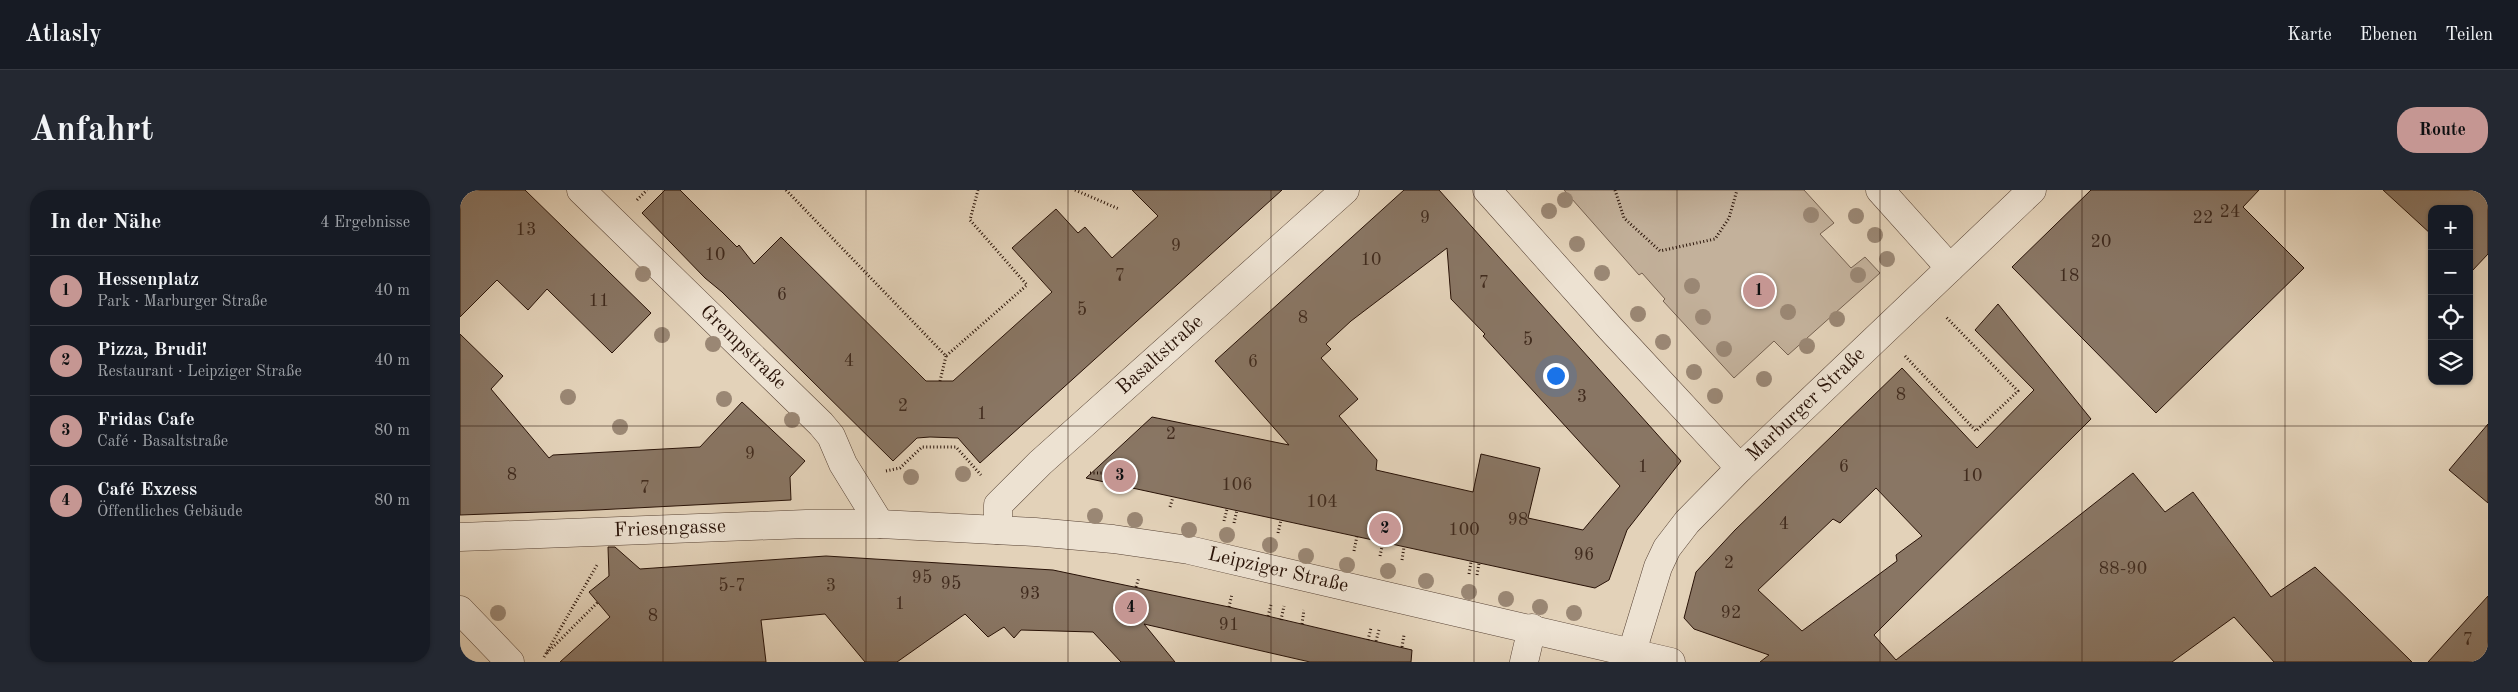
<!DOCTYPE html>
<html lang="de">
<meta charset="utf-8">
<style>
body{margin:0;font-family:"Old Standard TT",serif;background:#242831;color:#f1f3f6}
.controls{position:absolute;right:15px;top:15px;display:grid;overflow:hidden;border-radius:10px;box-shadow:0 1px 4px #0004}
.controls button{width:45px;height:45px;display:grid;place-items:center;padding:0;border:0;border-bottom:1px solid #363941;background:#171b24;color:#f1f3f6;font:25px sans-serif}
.you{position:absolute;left:1095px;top:185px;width:18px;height:18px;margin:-12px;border:4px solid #fff;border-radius:50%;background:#1a73e8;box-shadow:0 0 0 8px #1a73e833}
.badge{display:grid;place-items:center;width:32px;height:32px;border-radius:50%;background:#c59692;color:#111;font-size:16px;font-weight:700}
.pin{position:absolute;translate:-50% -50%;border:2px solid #fff;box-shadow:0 1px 5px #0006}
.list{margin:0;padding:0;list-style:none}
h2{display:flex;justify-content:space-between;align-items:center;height:65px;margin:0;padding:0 20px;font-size:21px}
h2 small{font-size:16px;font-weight:400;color:#9ea1a6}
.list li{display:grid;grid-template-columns:32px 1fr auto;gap:15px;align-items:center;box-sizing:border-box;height:70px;padding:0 20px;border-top:1px solid #363941}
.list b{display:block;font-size:19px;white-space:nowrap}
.list p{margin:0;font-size:16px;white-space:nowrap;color:#9ea1a6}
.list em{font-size:16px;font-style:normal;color:#9ea1a6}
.icon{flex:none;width:28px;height:28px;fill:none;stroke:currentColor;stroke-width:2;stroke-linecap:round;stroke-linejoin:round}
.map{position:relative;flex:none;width:2028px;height:472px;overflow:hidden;border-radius:20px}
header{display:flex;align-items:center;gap:30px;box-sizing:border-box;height:70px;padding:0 25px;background:#171b24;border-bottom:1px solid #363941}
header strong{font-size:24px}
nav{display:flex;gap:28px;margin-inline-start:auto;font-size:18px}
.intro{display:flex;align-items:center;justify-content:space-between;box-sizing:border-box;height:120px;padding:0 30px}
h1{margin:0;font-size:35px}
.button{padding:12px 22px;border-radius:20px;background:#c59692;color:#111;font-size:18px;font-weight:700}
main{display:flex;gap:30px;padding:0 30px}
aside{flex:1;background:#171b24;border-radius:20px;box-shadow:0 1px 4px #0004}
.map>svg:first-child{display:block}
.green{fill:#c3b19b;stroke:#766251}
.building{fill:#897664;stroke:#281207;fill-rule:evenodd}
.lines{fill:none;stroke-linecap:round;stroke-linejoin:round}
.minor-casing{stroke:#574234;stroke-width:29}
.path{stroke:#281207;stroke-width:3;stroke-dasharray:1 2.5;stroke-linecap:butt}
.minor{stroke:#ede2d2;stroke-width:28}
.tree{fill:#9a8774}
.grid{fill:none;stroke:#281207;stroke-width:1;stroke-opacity:0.55}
.labels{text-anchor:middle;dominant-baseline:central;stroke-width:4;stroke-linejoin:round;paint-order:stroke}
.number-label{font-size:18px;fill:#402b1e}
.street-label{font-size:20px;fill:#281207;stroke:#ede2d2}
</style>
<header>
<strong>Atlasly</strong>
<nav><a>Karte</a><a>Ebenen</a><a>Teilen</a></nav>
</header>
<div class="intro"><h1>Anfahrt</h1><a class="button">Route</a></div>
<main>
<aside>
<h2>In der Nähe<small>4 Ergebnisse</small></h2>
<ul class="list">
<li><span class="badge">1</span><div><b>Hessenplatz</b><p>Park · Marburger Straße</p></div><em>40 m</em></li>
<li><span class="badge">2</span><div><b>Pizza, Brudi!</b><p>Restaurant · Leipziger Straße</p></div><em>40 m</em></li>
<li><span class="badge">3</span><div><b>Fridas Cafe</b><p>Café · Basaltstraße</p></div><em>80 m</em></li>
<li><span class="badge">4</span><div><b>Café Exzess</b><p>Öffentliches Gebäude</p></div><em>80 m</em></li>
</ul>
</aside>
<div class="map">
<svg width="2028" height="472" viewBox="0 0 2028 472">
<rect width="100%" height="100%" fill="#e3d2b9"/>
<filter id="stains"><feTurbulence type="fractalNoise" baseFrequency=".004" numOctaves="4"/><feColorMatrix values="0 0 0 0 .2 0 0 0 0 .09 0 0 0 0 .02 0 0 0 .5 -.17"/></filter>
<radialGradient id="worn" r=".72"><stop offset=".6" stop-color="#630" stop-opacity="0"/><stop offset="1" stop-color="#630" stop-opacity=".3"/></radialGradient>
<path class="green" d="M1104,0H1344L1374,33L1360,44L1391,78L1405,67L1420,83L1328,165L1314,151L1274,188L1203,111L1205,109L1182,83L1179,85Z"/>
<path class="building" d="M0,0H65L191,123L152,163L87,99L68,120L37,90L0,127Z
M205,0H220L277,57L279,55L294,74L321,47L466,191H493L592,102L552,58L596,19L618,43L625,37L652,68L698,26L672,0H822L520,273L498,248L470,247L457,248L433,271L262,102L245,88L182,23Z
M944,0H979L1221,271L1167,340L1149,390L1135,398L626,288L692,227L829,255L755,171ZM987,58L991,109L1025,144L1023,146L1160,296L1123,340L1068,328L1080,278L1021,264L1013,302L916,280L917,270L879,226L898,209L861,168L871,159L866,154L891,131Z
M1631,0H1799L1783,17L1844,78L1696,223L1552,77Z
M1923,0H2028V64L2012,81L2009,79V19H1972V45Z
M1538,114L1631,229L1414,445L1436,470L1673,283L1705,322L1733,302L1811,407L1855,377L1952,472H1814L1774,427L1712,472H1300L1309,465L1234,439L1224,428L1236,382L1275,340L1442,178L1517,258L1574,200L1515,140ZM1416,298L1462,346L1436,365L1437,371L1342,441L1298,400L1373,329L1380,333Z
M0,144L43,186L31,199L89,268L93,265L240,257L282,212L345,271L330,287L331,310L136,320L0,325Z
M2028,234V313L1989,280Z
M148,357H155L180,379L366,366L593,380L769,417L952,460L951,472H850L684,434L715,472H661L633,442L561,440L554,448L544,437L528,447L505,424L437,472H405L365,424L301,430L306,472H100L150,427L129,402L149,386Z
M2028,406V472H1968Z"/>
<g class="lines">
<g class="minor-casing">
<g id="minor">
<path id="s1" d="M121,0L361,234L371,246L383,274L420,334"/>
<path d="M1027,0L1150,138L1280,278"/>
<path d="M1420,0L1490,78"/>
<path id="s2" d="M538,340V315L580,273L885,0"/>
<path id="s3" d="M0,347L346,334H420L575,342L653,349L729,360L1211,472"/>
<path d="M0,420L50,472"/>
<path id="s4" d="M1172,462L1198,377L1207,358L1227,332L1280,278L1572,0"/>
<path d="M1064,472L1072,438"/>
</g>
</g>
<path class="path" d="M326,0L486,166L567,95L510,30L518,0
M615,0L659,19
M1155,0L1164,28L1200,61L1255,49L1269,28L1277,0
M177,10L187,0
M1445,166L1516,241L1558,201L1486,127
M480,191L486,166
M426,281L440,278L462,257H496L521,285
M630,283H642
M710,317L713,307
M764,331L767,319
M774,333L777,320
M818,343L821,330
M894,361L897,346
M920,366L923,352
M942,370L944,357
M1009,384L1011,372
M1017,385L1019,373
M676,397L679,387
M769,417L772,404
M808,426L811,415
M821,430L824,416
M842,434L844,420
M908,450L911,438
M916,451L919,440
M942,457L944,445
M87,463L138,412
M84,467L137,375"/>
<use href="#minor" class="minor"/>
</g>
<g class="tree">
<circle cx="1105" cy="10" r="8"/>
<circle cx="1089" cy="21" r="8"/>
<circle cx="1351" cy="25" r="8"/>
<circle cx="1396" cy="26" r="8"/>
<circle cx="1415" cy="45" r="8"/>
<circle cx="1117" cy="54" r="8"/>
<circle cx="1427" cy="69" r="8"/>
<circle cx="1142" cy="83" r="8"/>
<circle cx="183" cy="84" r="8"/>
<circle cx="1398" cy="85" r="8"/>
<circle cx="1232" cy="96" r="8"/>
<circle cx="1328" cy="122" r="8"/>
<circle cx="1178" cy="124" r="8"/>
<circle cx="1243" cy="127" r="8"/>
<circle cx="1377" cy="129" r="8"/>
<circle cx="202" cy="145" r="8"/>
<circle cx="1203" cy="152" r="8"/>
<circle cx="253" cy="154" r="8"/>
<circle cx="1347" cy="156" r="8"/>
<circle cx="1264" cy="159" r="8"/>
<circle cx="1234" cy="182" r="8"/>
<circle cx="1304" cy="189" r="8"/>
<circle cx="1255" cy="206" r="8"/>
<circle cx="108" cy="207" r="8"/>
<circle cx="264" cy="209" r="8"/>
<circle cx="332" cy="230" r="8"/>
<circle cx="160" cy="237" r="8"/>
<circle cx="503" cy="284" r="8"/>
<circle cx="451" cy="287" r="8"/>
<circle cx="635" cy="326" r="8"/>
<circle cx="675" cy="330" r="8"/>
<circle cx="729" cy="340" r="8"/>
<circle cx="767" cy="345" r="8"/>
<circle cx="810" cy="355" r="8"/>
<circle cx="846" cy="366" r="8"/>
<circle cx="887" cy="375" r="8"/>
<circle cx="928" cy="381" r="8"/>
<circle cx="966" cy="391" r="8"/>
<circle cx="1009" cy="402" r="8"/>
<circle cx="1046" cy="409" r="8"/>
<circle cx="1080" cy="417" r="8"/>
<circle cx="38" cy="423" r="8"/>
<circle cx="1114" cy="423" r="8"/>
</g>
<path class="grid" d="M203,0V472M406,0V472M608,0V472M811,0V472M1014,0V472M1217,0V472M1420,0V472M1622,0V472M1825,0V472M0,236H2028"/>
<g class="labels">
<g class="number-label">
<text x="1770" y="22">24</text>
<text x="965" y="28">9</text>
<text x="1743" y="28">22</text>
<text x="66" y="40">13</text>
<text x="1641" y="52">20</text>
<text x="716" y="56">9</text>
<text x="255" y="65">10</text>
<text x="911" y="70">10</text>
<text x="660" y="86">7</text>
<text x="1609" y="86">18</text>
<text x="1024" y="93">7</text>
<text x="322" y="105">6</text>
<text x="139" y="111">11</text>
<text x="622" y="120">5</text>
<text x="843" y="128">8</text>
<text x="1068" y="150">5</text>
<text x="389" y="171">4</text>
<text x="793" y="172">6</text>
<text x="1441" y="205">8</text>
<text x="1122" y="207">3</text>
<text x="443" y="216">2</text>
<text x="522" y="224">1</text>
<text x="711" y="244">2</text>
<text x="290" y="264">9</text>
<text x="1183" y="277">1</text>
<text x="1384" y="277">6</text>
<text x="52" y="285">8</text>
<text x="1512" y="286">10</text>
<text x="777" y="295">106</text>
<text x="185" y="298">7</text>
<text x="862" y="312">104</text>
<text x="1058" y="330">98</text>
<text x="1324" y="334">4</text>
<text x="1004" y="340">100</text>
<text x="1124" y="365">96</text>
<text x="1269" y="373">2</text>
<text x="1663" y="379">88-90</text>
<text x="462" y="388">95</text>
<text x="491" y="394">95</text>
<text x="272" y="396">5-7</text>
<text x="371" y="396">3</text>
<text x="570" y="404">93</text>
<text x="440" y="414">1</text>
<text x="1271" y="423">92</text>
<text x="193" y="426">8</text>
<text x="769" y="435">91</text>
<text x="2008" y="450">7</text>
</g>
<g class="street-label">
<text stroke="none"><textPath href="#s1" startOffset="226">Grempstraße</textPath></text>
<text stroke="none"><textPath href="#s2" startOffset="246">Basaltstraße</textPath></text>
<text stroke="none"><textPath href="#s4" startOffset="310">Marburger Straße</textPath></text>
<text stroke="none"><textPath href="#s3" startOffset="210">Friesengasse</textPath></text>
<text stroke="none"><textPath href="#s3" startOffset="822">Leipziger Straße</textPath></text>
</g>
</g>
<rect width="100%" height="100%" filter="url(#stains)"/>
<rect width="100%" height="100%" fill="url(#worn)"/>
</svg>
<div class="controls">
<button>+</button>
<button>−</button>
<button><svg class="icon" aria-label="locate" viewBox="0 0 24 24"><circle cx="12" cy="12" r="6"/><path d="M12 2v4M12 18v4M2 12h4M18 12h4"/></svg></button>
<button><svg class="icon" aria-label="layers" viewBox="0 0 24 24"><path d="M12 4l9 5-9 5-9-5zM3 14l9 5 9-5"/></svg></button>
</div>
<div class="you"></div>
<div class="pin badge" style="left:1299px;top:101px">1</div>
<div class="pin badge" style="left:925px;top:339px">2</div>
<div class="pin badge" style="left:660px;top:286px">3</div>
<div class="pin badge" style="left:671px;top:418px">4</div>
</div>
</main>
